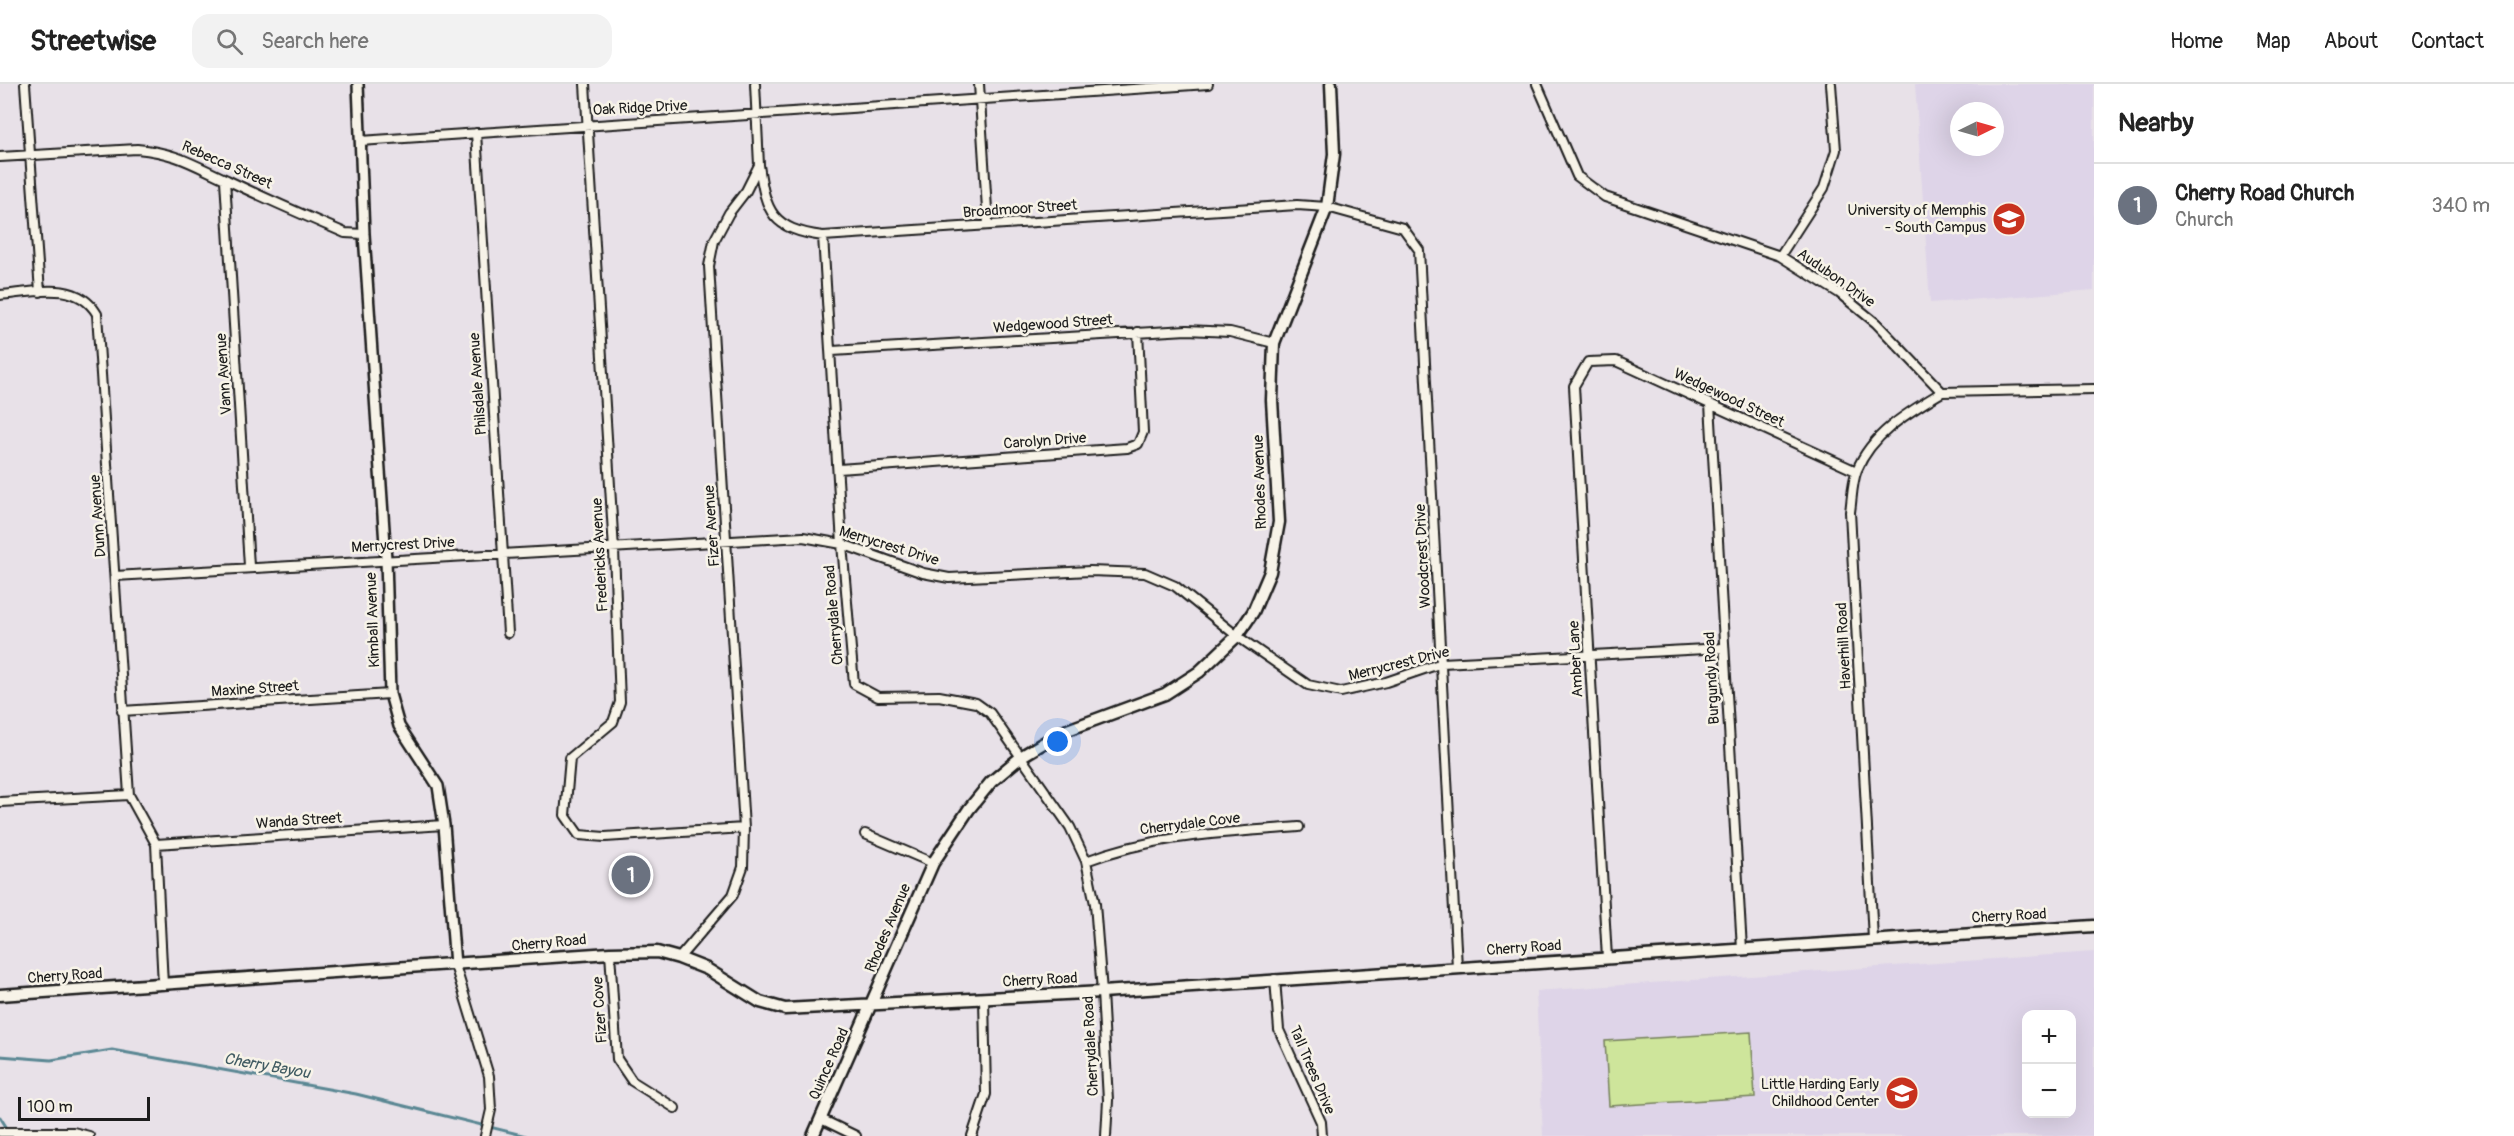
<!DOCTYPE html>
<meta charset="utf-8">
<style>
body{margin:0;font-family:Pangolin,sans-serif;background:#f2f2f2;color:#222}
.controls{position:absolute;right:18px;bottom:18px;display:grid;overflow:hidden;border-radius:12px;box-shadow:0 6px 24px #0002}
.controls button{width:54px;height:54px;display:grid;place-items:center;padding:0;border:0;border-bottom:2px solid #e0e0e0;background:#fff;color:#222;font:30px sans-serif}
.compass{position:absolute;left:1950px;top:18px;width:54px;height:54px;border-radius:50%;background:#fff;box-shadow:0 6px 24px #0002;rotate:85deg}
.scale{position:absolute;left:18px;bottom:15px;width:132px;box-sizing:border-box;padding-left:6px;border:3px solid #1c1c1c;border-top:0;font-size:16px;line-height:21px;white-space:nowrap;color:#1c1c1c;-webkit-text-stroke:4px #f7f3e8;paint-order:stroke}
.you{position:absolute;left:1058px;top:658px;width:21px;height:21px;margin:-15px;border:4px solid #fff;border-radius:50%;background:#1a73e8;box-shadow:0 0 0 9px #1a73e833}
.badge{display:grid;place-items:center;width:39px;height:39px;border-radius:50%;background:#c8321e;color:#fff;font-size:20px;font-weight:700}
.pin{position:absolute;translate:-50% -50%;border:3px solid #fff;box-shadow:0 2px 6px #0006}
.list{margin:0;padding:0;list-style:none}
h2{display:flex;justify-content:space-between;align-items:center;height:78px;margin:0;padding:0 24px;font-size:26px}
h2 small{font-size:20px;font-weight:400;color:#767676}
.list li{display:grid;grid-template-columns:39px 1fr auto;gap:18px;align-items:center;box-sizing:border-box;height:84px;padding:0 24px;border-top:2px solid #e0e0e0}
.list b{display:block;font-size:22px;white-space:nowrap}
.list p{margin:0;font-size:20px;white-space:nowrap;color:#767676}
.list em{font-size:20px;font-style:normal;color:#767676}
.icon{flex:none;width:33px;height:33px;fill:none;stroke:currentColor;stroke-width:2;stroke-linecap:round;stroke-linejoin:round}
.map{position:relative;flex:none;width:2094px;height:1052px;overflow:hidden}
header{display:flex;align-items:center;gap:36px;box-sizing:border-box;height:84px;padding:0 30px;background:#fff;border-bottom:2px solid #e0e0e0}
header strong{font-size:28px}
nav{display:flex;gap:33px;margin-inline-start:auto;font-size:21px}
.search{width:420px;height:54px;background:#f2f2f2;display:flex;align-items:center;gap:15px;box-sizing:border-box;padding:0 21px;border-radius:18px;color:#767676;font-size:22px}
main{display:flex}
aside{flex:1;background:#fff}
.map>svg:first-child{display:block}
.built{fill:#ded4e8;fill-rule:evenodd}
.green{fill:#cee59b;stroke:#75805c;stroke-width:1.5}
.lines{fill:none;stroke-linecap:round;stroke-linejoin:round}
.stream{stroke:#5a8793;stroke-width:3}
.minor-casing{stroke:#1c1c1c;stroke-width:12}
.tertiary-casing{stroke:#1c1c1c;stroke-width:14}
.secondary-casing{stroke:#1c1c1c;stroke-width:15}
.minor{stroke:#f7f3e8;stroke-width:8}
.tertiary{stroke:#f7f3e8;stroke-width:9}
.secondary{stroke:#f7f3e8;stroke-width:10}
.labels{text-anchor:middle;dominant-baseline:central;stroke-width:5;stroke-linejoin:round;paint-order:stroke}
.street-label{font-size:15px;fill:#1c1c1c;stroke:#f7f3e8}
.poi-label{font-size:15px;fill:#1c1c1c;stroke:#f7f3e8;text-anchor:end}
.water-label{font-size:16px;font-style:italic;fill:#405b62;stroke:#f7f3e8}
</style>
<header>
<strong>Streetwise</strong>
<div class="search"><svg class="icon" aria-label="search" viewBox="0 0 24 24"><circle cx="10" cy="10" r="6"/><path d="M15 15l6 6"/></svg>Search here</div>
<nav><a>Home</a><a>Map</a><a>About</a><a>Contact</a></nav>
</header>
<main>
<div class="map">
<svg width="2094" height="1052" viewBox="0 0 2094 1052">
<rect width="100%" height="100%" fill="#e8e1e8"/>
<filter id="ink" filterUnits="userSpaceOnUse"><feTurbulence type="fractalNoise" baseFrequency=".0167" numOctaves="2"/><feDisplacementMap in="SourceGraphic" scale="12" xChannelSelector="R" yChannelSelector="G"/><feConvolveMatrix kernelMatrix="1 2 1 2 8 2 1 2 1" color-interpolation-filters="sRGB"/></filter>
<g filter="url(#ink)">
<path class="built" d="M1915,0H2094V206L1930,219ZM1959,27H1995V63H1959Z
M2094,868V1052H1543L1536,907ZM2026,930H2072V1030H2026Z"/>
<path class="green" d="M1751,948L1755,1013L1609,1022L1605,957Z"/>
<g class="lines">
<path class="stream" d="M0,972L51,976L112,966L356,1010L526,1052
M0,1033L12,1052"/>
<g class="minor-casing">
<path id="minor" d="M25,0L40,208
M585,0L614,466L620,618L613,638L570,674L565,731L579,751L605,753L744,744
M979,0L988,141
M1537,0L1577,92L1605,113L1780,172L1839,209L1876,239L1942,308L2094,305
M476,49L508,549
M360,57L1208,0
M0,73L137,65C177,69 192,80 227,96C266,115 306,132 345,149L364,150
M759,81C766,129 772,145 823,152L1297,121L1327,123L1403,144L1419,166L1457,883
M225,96L249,482
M823,152L842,460L854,600L878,613L939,612L976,619L990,629L1070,743L1086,777L1095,820L1102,908L1108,1016L1106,1052
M1780,172L1824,104L1836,66L1831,0
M0,211C35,208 77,196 97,230L129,711L156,760L163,901
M832,267L1187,246L1230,248L1274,259
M1710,320L1742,865
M839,385L1127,364L1138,360L1143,348L1138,248
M115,492L803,453L842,460L923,489L949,494L1090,487L1145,489L1175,502L1237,552L1308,601L1341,608L1386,598L1442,579L1724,564
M122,627L390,610
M0,718L129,711
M865,750L933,779
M156,760L444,741
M1086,777C1157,750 1224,749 1299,743
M1873,855L1850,428C1852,415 1852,398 1857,386C1872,349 1909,328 1942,308
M610,869L617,975L632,997L675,1024
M679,874L733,811L743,783L744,744L709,182L714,157L729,129L746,107L759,81L755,0
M1607,874L1574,302L1588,278L1616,277L1856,387
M455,881L489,992L491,1026L485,1052
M1275,895L1279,946L1321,1038L1322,1052
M821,1035L856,1052
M0,1048H73L89,1052
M972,1052L986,1010L984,914"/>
</g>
<g class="tertiary-casing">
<path id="tertiary" d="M358,0L364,150L386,475L390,610L399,642L438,702L444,741L455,881"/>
</g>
<g class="secondary-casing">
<path id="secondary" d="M0,911L610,869L657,868L679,874L707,885L760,918L785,925L1102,908L2094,842
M813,1052L933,779L969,725L991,698L1022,672L1062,648L1165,610L1199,588L1237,552L1253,528L1270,488L1279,438L1272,316L1274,259L1327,123L1334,70L1331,0"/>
</g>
<use href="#minor" class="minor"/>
<use href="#tertiary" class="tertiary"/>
<use href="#secondary" class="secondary"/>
</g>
</g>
<defs>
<g id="university-disc" transform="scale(1.725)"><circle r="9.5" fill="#c8321e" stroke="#f7f3e8"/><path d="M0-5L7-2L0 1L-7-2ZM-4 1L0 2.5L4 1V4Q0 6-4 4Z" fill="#fff"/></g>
<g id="school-disc" transform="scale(1.725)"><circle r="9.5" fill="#c8321e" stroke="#f7f3e8"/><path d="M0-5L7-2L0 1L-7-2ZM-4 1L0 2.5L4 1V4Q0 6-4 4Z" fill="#fff"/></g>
</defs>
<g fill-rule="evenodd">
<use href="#university-disc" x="2009" y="135"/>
<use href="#school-disc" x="1902" y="1009"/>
</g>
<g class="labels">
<g class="street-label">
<text transform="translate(640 24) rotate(-3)">Oak Ridge Drive</text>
<text transform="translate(227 81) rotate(24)">Rebecca Street</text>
<text transform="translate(1020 125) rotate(-4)">Broadmoor Street</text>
<text transform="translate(1836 194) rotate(35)">Audubon Drive</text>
<text transform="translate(1053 240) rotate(-4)">Wedgewood Street</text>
<text transform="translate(224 290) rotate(-94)">Vann Avenue</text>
<text transform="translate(478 300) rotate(-94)">Philsdale Avenue</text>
<text transform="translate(1729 314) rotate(25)">Wedgewood Street</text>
<text transform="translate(1045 357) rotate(-4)">Carolyn Drive</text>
<text transform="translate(1260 398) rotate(-92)">Rhodes Avenue</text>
<text transform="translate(98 432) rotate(-94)">Dunn Avenue</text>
<text transform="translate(712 442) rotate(-94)">Fizer Avenue</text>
<text transform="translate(403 461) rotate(-3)">Merrycrest Drive</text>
<text transform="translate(889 462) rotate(17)">Merrycrest Drive</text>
<text transform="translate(600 471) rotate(-93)">Fredericks Avenue</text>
<text transform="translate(1423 472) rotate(-93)">Woodcrest Drive</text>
<text transform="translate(834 531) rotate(-95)">Cherrydale Road</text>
<text transform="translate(373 536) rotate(-92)">Kimball Avenue</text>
<text transform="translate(1844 562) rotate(-93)">Haverhill Road</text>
<text transform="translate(1576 575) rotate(-93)">Amber Lane</text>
<text transform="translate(1399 580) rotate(-14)">Merrycrest Drive</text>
<text transform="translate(1712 594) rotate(-93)">Burgundy Road</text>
<text transform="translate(255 605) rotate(-4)">Maxine Street</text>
<text transform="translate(299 737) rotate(-4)">Wanda Street</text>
<text transform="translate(1190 740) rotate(-7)">Cherrydale Cove</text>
<text transform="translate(2009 832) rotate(-3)">Cherry Road</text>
<text transform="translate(888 844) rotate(-67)">Rhodes Avenue</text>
<text transform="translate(549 859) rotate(-5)">Cherry Road</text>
<text transform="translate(1524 864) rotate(-4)">Cherry Road</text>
<text transform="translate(65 892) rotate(-4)">Cherry Road</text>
<text transform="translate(1040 896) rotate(-3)">Cherry Road</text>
<text transform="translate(600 926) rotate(-94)">Fizer Cove</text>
<text transform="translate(1091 962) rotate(-93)">Cherrydale Road</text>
<text transform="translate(829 980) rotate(-66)">Quince Road</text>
<text transform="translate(1312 986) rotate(67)">Tall Trees Drive</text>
</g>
<g class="poi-label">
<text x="1986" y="126">University of Memphis<tspan x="1986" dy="17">- South Campus</tspan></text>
<text x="1879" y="1000">Little Harding Early<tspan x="1879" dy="17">Childhood Center</tspan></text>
</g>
<g class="water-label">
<text transform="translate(267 982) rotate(10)">Cherry Bayou</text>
</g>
</g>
</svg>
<div class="controls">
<button>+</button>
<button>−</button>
</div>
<svg class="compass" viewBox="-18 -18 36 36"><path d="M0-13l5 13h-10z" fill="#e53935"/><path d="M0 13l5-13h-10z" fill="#767676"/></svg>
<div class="scale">100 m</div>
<div class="you"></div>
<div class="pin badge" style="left:631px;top:791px;background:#6b7280">1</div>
</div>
<aside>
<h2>Nearby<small></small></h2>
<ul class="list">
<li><span class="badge" style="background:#6b7280">1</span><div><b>Cherry Road Church</b><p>Church</p></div><em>340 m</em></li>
</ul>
</aside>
</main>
